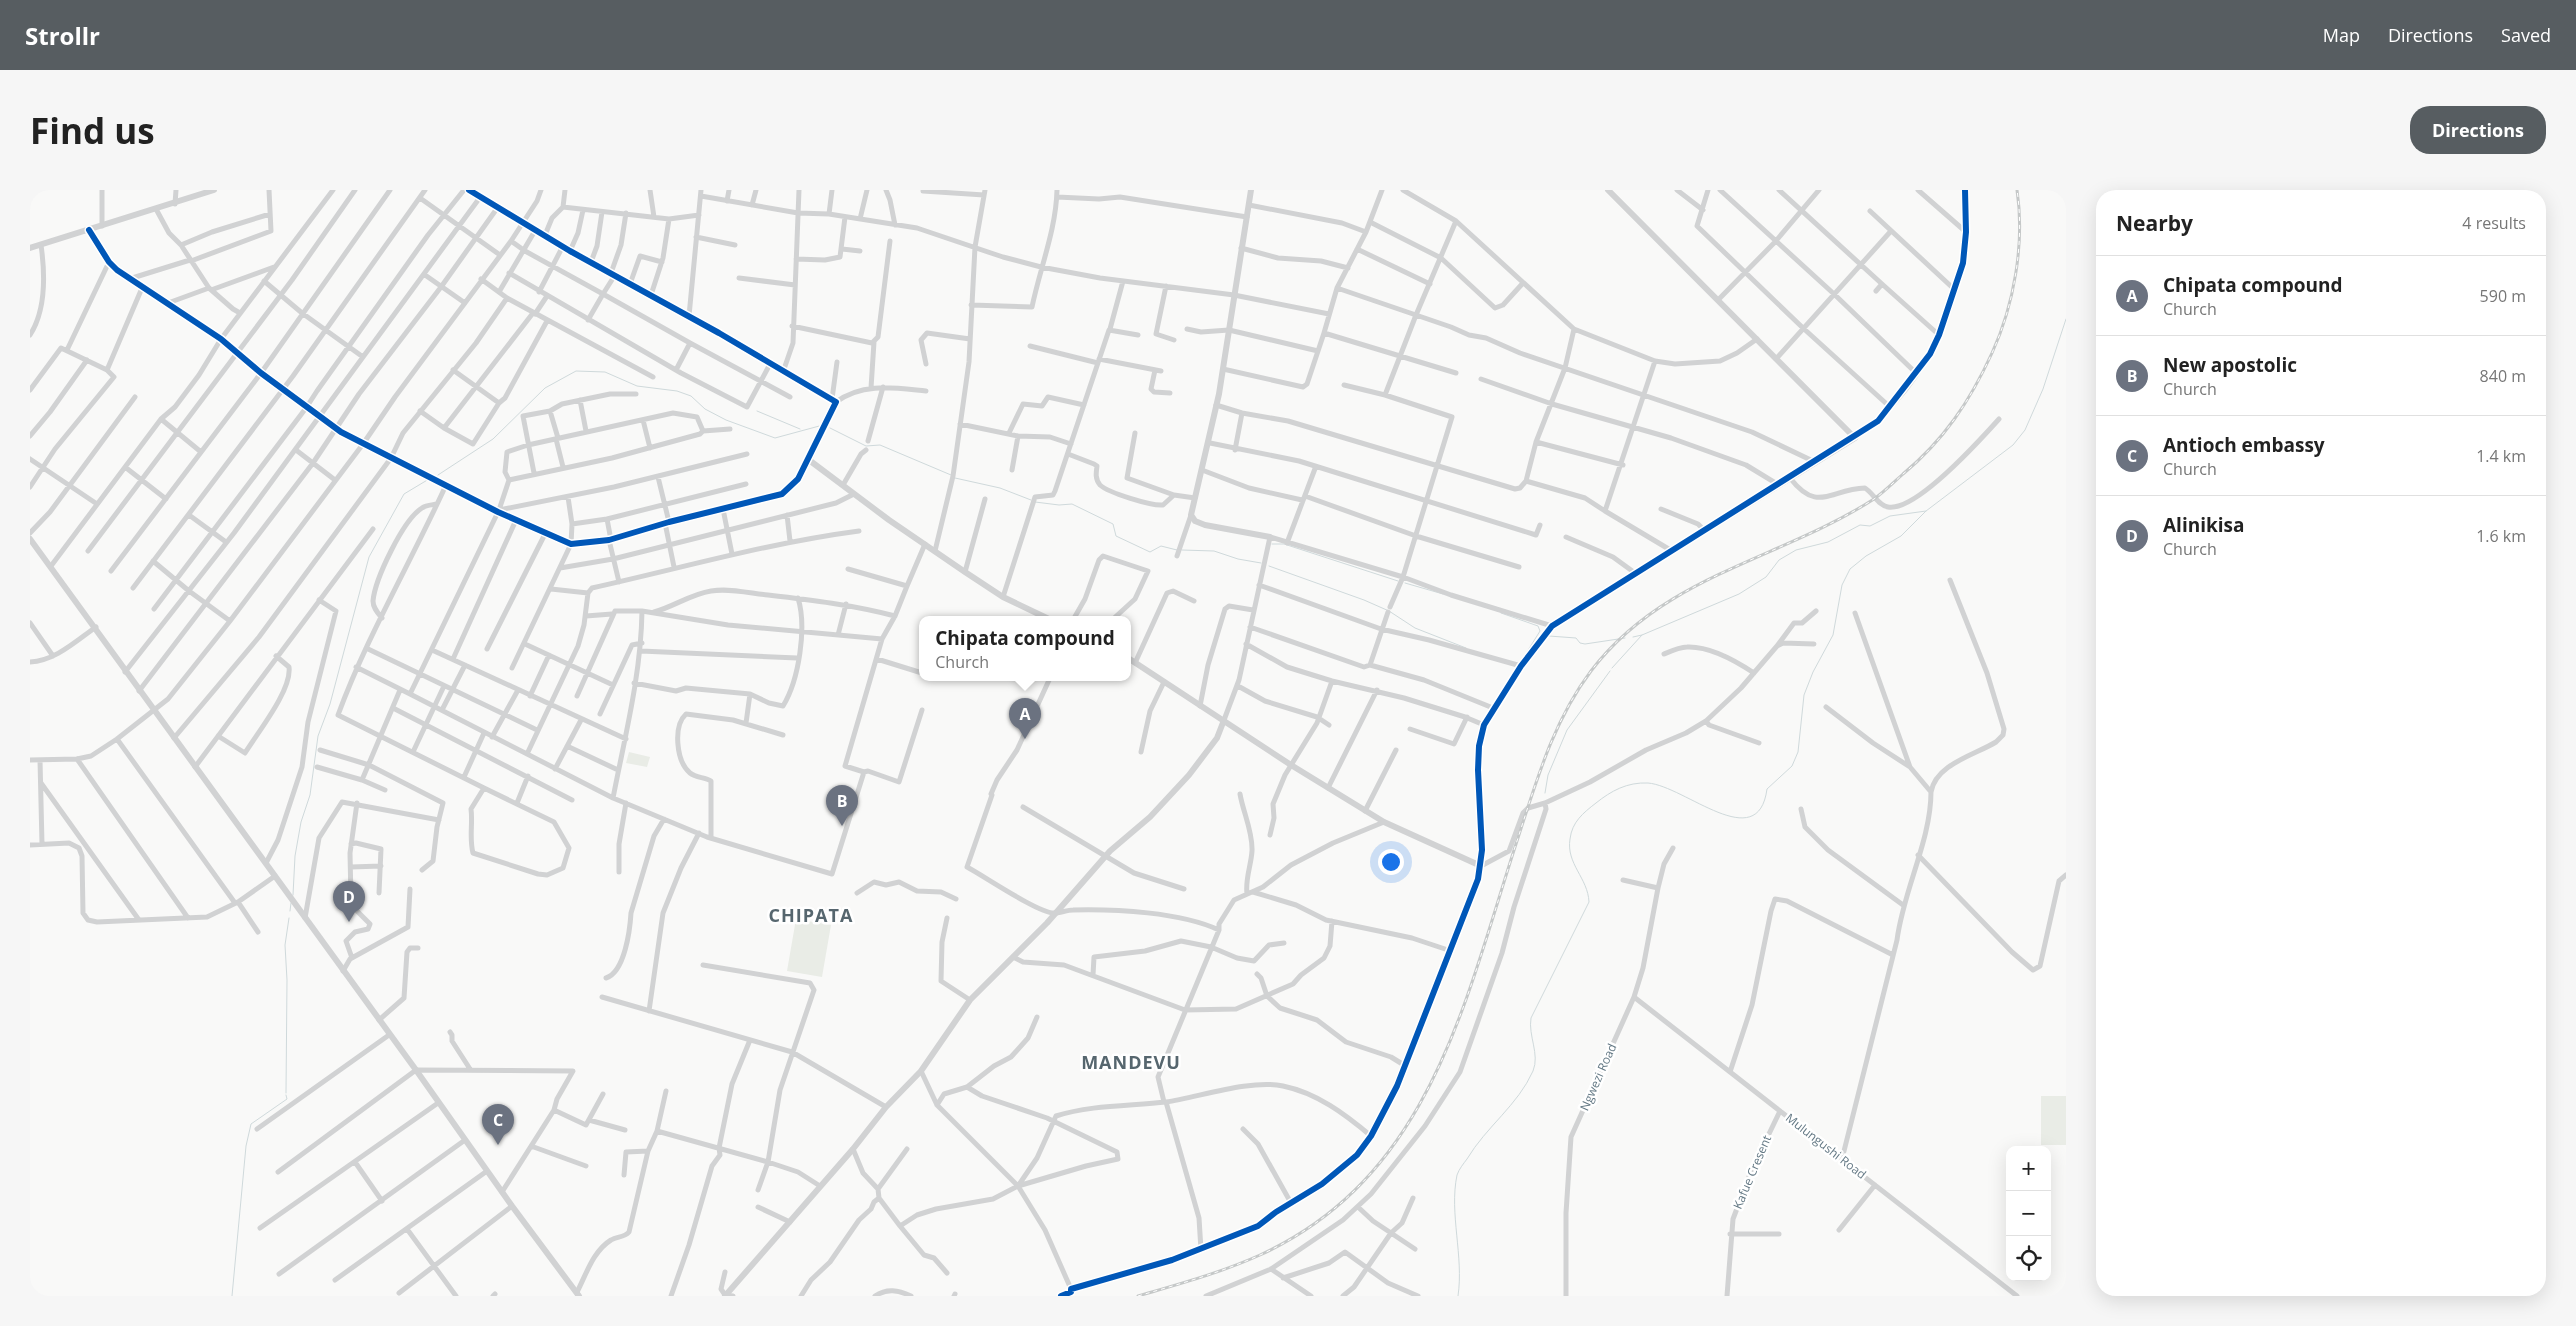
<!DOCTYPE html>
<meta charset="utf-8">
<style>
body{margin:0;font-family:"Open Sans",sans-serif;background:#f6f6f6;color:#222}
.controls{position:absolute;right:15px;bottom:15px;display:grid;overflow:hidden;border-radius:10px;box-shadow:0 5px 20px #0002}
.controls button{width:45px;height:45px;display:grid;place-items:center;padding:0;border:0;border-bottom:1px solid #e0e0e0;background:#fff;color:#222;font:25px sans-serif}
.you{position:absolute;left:1360px;top:671px;width:18px;height:18px;margin:-12px;border:4px solid #fff;border-radius:50%;background:#1a73e8;box-shadow:0 0 0 8px #1a73e833}
.badge{display:grid;place-items:center;width:32px;height:32px;border-radius:50%;background:#575d61;color:#fff;font-size:16px;font-weight:700}
.pin{position:absolute;translate:-50% -41px;filter:drop-shadow(0 1px 2px #0008)}
.pin::after{content:'';position:absolute;top:26px;width:18px;height:15px;background:inherit;clip-path:polygon(0 0,100% 0,50% 100%)}
.popup{position:absolute;left:889px;top:426px;width:212px;height:65px;box-sizing:border-box;display:grid;place-content:center;border-radius:10px;background:#fff;filter:drop-shadow(0 1px 4px #0005);font-size:16px;white-space:nowrap;color:#767676}
.popup b{font-size:19px;color:#222}
.popup::after{content:'';position:absolute;left:50%;top:100%;margin-left:-10px;border:10px solid transparent;border-top-color:#fff}
.list{margin:0;padding:0;list-style:none}
h2{display:flex;justify-content:space-between;align-items:center;height:65px;margin:0;padding:0 20px;font-size:21px}
h2 small{font-size:16px;font-weight:400;color:#767676}
.list li{display:grid;grid-template-columns:32px 1fr auto;gap:15px;align-items:center;box-sizing:border-box;height:80px;padding:0 20px;border-top:1px solid #e0e0e0}
.list b{display:block;font-size:19px;white-space:nowrap}
.list p{margin:0;font-size:16px;white-space:nowrap;color:#767676}
.list em{font-size:16px;font-style:normal;color:#767676}
.icon{flex:none;width:28px;height:28px;fill:none;stroke:currentColor;stroke-width:2;stroke-linecap:round;stroke-linejoin:round}
.map{position:relative;flex:none;width:2036px;height:1106px;overflow:hidden;border-radius:20px}
header{display:flex;align-items:center;gap:30px;box-sizing:border-box;height:70px;padding:0 25px;background:#575d61;color:#fff}
header strong{font-size:24px}
nav{display:flex;gap:28px;margin-inline-start:auto;font-size:18px}
.intro{display:flex;align-items:center;justify-content:space-between;box-sizing:border-box;height:120px;padding:0 30px}
h1{margin:0;font-size:35px}
.button{padding:12px 22px;border-radius:20px;background:#575d61;color:#fff;font-size:18px;font-weight:700}
main{display:flex;gap:30px;padding:0 30px}
aside{flex:1;background:#fff;border-radius:20px;box-shadow:0 5px 20px #0002}
.map>svg:first-child{display:block}
.green{fill:#e9ece6}
.lines{fill:none;stroke-linecap:round;stroke-linejoin:round}
.stream{stroke:#cfd9db;stroke-width:1}
.minor{stroke:#d1d2d3;stroke-width:5}
.tertiary{stroke:#d1d2d3;stroke-width:6}
.rail-casing{stroke:#c5c8c8;stroke-width:3}
.rail{stroke:#fff;stroke-width:1;stroke-dasharray:4;stroke-linecap:butt}
.cycleway-casing{stroke:#fff;stroke-width:9}
.cycleway{stroke:#0057b8;stroke-width:6}
.labels{text-anchor:middle;dominant-baseline:central;stroke-width:5;stroke-linejoin:round;paint-order:stroke}
.street-label{font-size:12px;fill:#637884;stroke:#fff}
.district-label{font-size:18px;font-weight:bold;letter-spacing:1px;fill:#56666e;stroke:#fff}
</style>
<header>
<strong>Strollr</strong>
<nav><a>Map</a><a>Directions</a><a>Saved</a></nav>
</header>
<div class="intro"><h1>Find us</h1><a class="button">Directions</a></div>
<main>
<div class="map">
<svg width="2036" height="1106" viewBox="0 0 2036 1106">
<rect width="100%" height="100%" fill="#f9f9f8"/>
<path class="green" d="M599,562L620,567L617,577L596,573Z
M766,729L801,735L792,787L757,781Z
M2011,906H2036V955H2011Z"/>
<g class="lines">
<path class="stream" d="M727,221L770,239
M800,238L836,256L850,255L921,285
M408,285L463,249L515,198L546,181L575,182L607,196L647,201L661,206L675,219L696,230L745,248L793,235
M925,288L970,298L1001,310
M1005,312L1029,315L1042,314L1083,334L1086,346L1120,362L1131,356L1147,360
M1242,354H1254L1368,391
M1152,360L1184,361L1208,369L1231,373
M1239,376L1334,410L1359,421L1385,438L1436,458
M1375,393L1413,404
M1471,423L1508,436L1510,441L1492,470
M1519,446L1546,448L1550,453L1555,454L1595,448
M1603,447L1612,445L1709,404L1736,387L1749,370L1766,360L1798,352L1830,335L1840,336L1860,326L1896,321
M1582,478L1612,445
M1515,603L1518,585L1537,540L1580,481
M263,705L265,666L271,632L280,605L288,546L300,514L339,367L374,304L399,289
M260,721L261,713
M256,903L257,790L255,755L259,728
M202,1106L216,956L221,934L257,909L256,905
M1428,1106C1434,1066 1419,1024 1427,985C1429,979 1434,973 1437,969C1456,937 1488,915 1503,881C1510,864 1498,846 1501,828L1559,712C1558,688 1536,674 1540,649C1542,632 1553,623 1566,613C1581,601 1597,592 1618,593C1655,596 1728,666 1737,599L1762,576L1768,562L1774,505L1783,482L1803,445L1812,395L1820,379L1836,366L1871,346L1896,321L1983,255L1995,240L2013,199L2036,129"/>
<path class="minor" d="M535,0L533,17L639,29L633,68L621,105
M620,0L624,27
M856,0L860,10L865,35
M1352,0L1336,42L1307,98L1294,143L1426,183
M1373,0L1426,31L1544,139L1625,171L1645,174L1690,171L1707,163L1727,149
M1647,0L1673,20
M1678,0L1667,36L1773,138L1860,217
M1690,0L1804,104L1886,183
M1749,0L1852,94
M1888,0L1936,42
M893,1L954,5
M671,6L768,23L799,24L887,38L973,67L1011,77L1070,88L1204,105L1299,124
M1027,7L1069,9L1090,7L1217,27
M390,8L470,65
M697,11L699,0
M145,14L146,0
M722,15L726,0
M1219,15L1312,33L1336,42
M126,19L139,43L151,55L179,98L203,119L210,123
M1840,21L1925,100
M799,24L802,0
M639,29L669,25
M830,29L837,0
M1340,32L1411,68L1465,118L1473,115L1493,93
M72,36V0
M59,40L79,72L87,80L191,149L231,183L311,242L468,322L541,354L579,350L639,332L752,304L768,289L779,270
M515,45L522,28L533,17
M666,47L705,55
M481,51L495,61L573,104L558,130
M151,55L182,42L240,24
M1211,58L1248,68L1291,71L1318,78
M812,59L830,61
M1327,59L1400,94
M540,61L548,43L553,20
M766,69L795,70L810,67L815,27
M161,71L241,41L239,0
M561,72L567,56L572,22
M479,83L651,183L717,217L740,174
M581,83L591,55L596,23
M395,85L435,113
M585,85L573,104L660,153L646,180
M709,88L765,95
M99,89L160,70
M451,89L477,108
M234,91L272,123L333,167
M600,94L610,66L632,72
M1136,96L1126,144L1144,150
M1307,98L1421,137L1439,145L1456,148L1490,163L1722,242L1785,272
M181,100L244,77
M1846,101L1852,94L1909,145
M469,102L506,39
M509,102L533,56
M1688,110L1745,52L1789,0
M138,113L179,98
M941,115L1002,117C1010,78 1026,40 1027,0
M503,123L414,238L443,254L469,213L475,208L517,131
M505,124L517,106
M659,126L671,0
M762,136L842,153L848,147L860,51
M1080,139L1093,91
M1157,139L1171,142L1199,140L1288,161
M0,145C16,120 15,83 11,55
M660,153L760,207
M1000,156L1068,173
M37,160L79,72
M1069,169L1131,181
M1746,169L1861,41
M1625,171L1575,321L1642,361
M896,174L891,150L897,143L940,149
M1193,179L1273,197L1277,194L1294,143
M77,180L112,98
M423,180L469,213
M1125,180L1121,199L1124,202L1140,203
M753,182L763,153L769,0
M1451,189L1522,214L1641,248L1716,275L1749,295
M1314,195L1355,205L1386,125L1426,31
M841,198L844,152
M0,200L31,158L77,180L84,187L25,259L0,297
M1355,205L1422,227L1373,387L1421,405L1522,436
M802,209L807,172
M550,210L556,241
M806,212C833,192 865,198 896,201
M1186,215L1212,223L1258,231L1485,299L1490,298L1496,291L1506,252L1535,178L1544,139
M390,221L414,238
M520,221L528,248
M131,229L171,262
M613,230L620,258
M930,234L988,246L1020,247L1041,254
M700,239L673,241L670,244L582,268L479,290L469,320L380,504L583,608L677,647L802,684L834,582L815,576L852,449L865,426L877,396L818,379
M979,243L993,214L1012,216L1018,207L1054,215
M1105,243L1097,288L1144,305
M0,246L20,222L57,170
M1825,248C1902,193 1943,93 1935,0
M526,249L533,277
M838,251L853,197
M1506,252L1593,275
M1180,253L1269,271L1506,345L1510,335
M266,260L305,290
M1205,260L1212,223
M1038,264L1064,274L1067,276C1066,283 1065,289 1070,295C1079,303 1121,316 1133,315L1144,305L1165,308
M0,269L67,314
M95,277L136,309
M982,280L988,246
M1172,280L1219,298L1272,310
M504,283L493,226L520,221L532,214L580,204H606
M628,287L639,332
M1760,288C1788,324 1800,299 1835,298C1843,303 1849,316 1858,317C1886,322 1951,249 1969,229
M479,290L475,282L477,262L498,255L643,223L667,227L673,241
M1496,291L1555,308L1575,321
M416,295C381,372 337,446 308,525L454,598L441,619C443,633 439,648 443,663L508,684L517,685L533,678L539,658L524,632L454,598
M813,295L831,264L836,260
M1275,306L1386,346L1489,377
M693,319L702,364
M1631,319L1668,334L1675,341
M469,320L584,297L717,264
M159,325L196,352
M757,325L760,351
M635,333L644,377
M542,334L577,329
M0,343L20,322L105,207
M1536,347L1583,367L1605,383
M579,350L589,392
M581,350L577,329L716,294
M1257,353L1286,276
M58,361L262,90L325,0
M905,361L923,286L939,172L945,57L955,0
M1147,366L1161,325
M123,371L159,401L200,431
M21,376L131,229L145,217L169,185L191,149L303,0
M530,378L583,369L806,313L824,304
M81,381L231,183L360,0
M935,382L955,309
M1229,395L1351,439L1399,450L1491,476
M877,396L895,354
M103,398L263,186L395,0
M521,399L558,403
M973,407L1005,307L1023,305L1025,301L1079,140L1108,145
M124,419L276,218L287,201L398,45L434,0
M624,422C643,417 661,404 681,401C700,398 719,403 738,405C781,410 823,415 865,426
M1825,423L1880,577
M556,426L582,424
M352,428C348,423 343,418 343,411C345,389 373,330 392,318C396,315 402,315 407,314
M1043,430L1055,409L1069,370L1073,366L1118,381L1105,409L1082,430
M0,433L23,466
M1220,437L1334,477L1340,475L1394,490L1463,518
M808,445L816,414
M495,454L583,495
M1216,454L1257,477L1302,491L1374,508L1435,527L1454,535
M1747,456L1764,433H1772L1786,421
M336,458L507,540
M457,459L516,342
M402,460L596,549
M611,461L767,468
M1634,464C1641,461 1650,457 1657,457C1679,456 1706,471 1724,483
M423,469L486,330
M847,469L892,483
M0,472C25,471 46,451 66,437
M1105,473L1137,403L1143,401L1164,411
M1340,475L1358,422
M326,477L380,504
M482,478L541,354L542,334L538,307
M95,482L204,343L451,6
M1020,488L987,560L967,590L961,604L962,605L937,677C954,686 1008,723 1024,723C1030,723 1037,720 1043,720C1086,719 1150,722 1189,740
M604,493L646,501L656,498L720,504L739,513L753,516C769,490 777,437 768,408
M1208,496L1235,511L1287,527L1299,535
M109,501L283,273L329,204L411,97L468,17
M500,506L519,465
M547,506L585,421H612L698,435L852,449
M1170,516L1178,475L1195,419L1199,416L1223,420
M1796,517L1843,553L1880,577L1901,602C1901,650 1873,701 1867,750L1812,969
M363,518L542,610
M412,520L435,475
M570,524L602,455L612,453
M1194,530L1209,490L1240,347L1373,387L1360,417
M1676,531L1679,535L1729,553
M716,533L720,504
M1380,539L1424,554L1437,527
M188,546L215,563C228,542 262,500 259,477L246,466
M462,547L488,500
M144,548L229,447L361,268L373,243L446,153L477,108L623,187
M87,549L205,713
M537,556L588,580
M290,560L339,575L413,613L407,637L403,671L392,680
M383,562L414,496
M1111,562L1120,521L1134,492
M497,564L548,456L554,435L558,403L562,398C652,378 738,353 829,341
M47,569L158,728
M0,570L47,569L61,566L87,549L138,509L200,431L333,254L365,207L481,51L507,11L511,0
M10,570L12,654
M165,577L343,339
M287,577L332,590L355,600
M525,579L551,530
M834,582L838,581L869,592L892,520
M434,587L454,543
M332,590L370,500
M11,593L109,730
M1298,598L1347,500
M1901,602C1906,574 1945,565 1966,552L1973,545L1974,539L1957,483L1920,390
M1210,604C1213,622 1223,642 1222,661C1221,676 1215,689 1217,704
M583,608C595,546 611,485 612,421
M487,613L498,586
M993,617L1104,683L1154,699
M1771,619L1775,637L1798,660L1873,715
M1335,621L1366,560
M1240,645L1244,628L1243,614L1255,585L1287,533L1302,491
M681,648V591C675,587 666,588 660,583C646,571 643,536 656,524L703,530L753,545
M321,654L326,653L351,659L349,703
M0,655L39,653L49,658L52,666L53,723L58,730L67,732L177,727L208,712L245,686
M1888,665L1982,762L2003,780L2010,776L2029,691L2036,685
M236,673L248,650L272,577L278,532L306,421L289,410
M1451,676L1479,661L1493,623L1498,618L1515,613L1560,592L1616,560L1656,543L1676,531L1711,498L1747,456L1753,453L1784,454
M321,677L351,676
M589,682V654L596,613
M1593,690L1628,698
M1223,702L1266,715L1296,730L1382,748L1418,760L1419,764
M827,703L844,692L856,695L869,692L887,701L911,702L926,709
M208,712L228,742
M275,728L289,648L312,612L409,630
M917,728L912,752L911,791L940,810
M983,767L993,772L1034,775L1155,820L1206,819L1263,794L1271,785L1294,768L1300,756L1302,731
M322,768L316,751L325,742L338,739L340,734L323,717L321,710L320,663L327,613
M673,775L780,793L784,800L750,900L738,972L728,1000
M313,781L320,769L378,737L380,699
M1227,784L1231,788L1237,806L1250,818L1287,830L1316,852L1361,867L1374,875
M1063,785L1064,767L1115,761L1151,751L1181,757L1207,768L1224,771L1239,755L1254,753
M576,788C595,782 600,739 601,723L624,646L634,629
M572,807L762,862L856,917
M1604,807L1987,1106
M619,821L633,723L651,678L669,643
M349,830L374,808L377,762L380,758H388
M420,842L422,845V851L440,879
M891,881L907,915L988,996L1015,1040L1041,1099
M1700,882L1722,815L1741,721L1745,709L1757,711L1863,765
M1134,912L1128,887L1189,740V734L1204,710L1233,697L1261,675L1303,653L1354,632
M1136,912L1169,1028L1171,1060
M907,915L914,904L937,897L964,876L981,867L998,848L1007,827
M524,920L556,935L573,904
M559,930L595,940
M227,939L359,845
M1213,939L1228,954L1261,1013
M627,941L636,901
M501,956L556,976
M823,959L833,983L848,999
M325,972L352,1011
M248,982L386,880L543,881L527,909L524,920L472,1002
M594,985L596,962L618,961
M988,996L1007,968L1026,926C1060,915 1100,916 1136,912C1169,907 1221,889 1253,896C1287,903 1315,924 1341,946
M849,1008L848,999L877,959
M728,1017L760,1032
M1328,1017L1343,1031L1385,1059
M870,1036L894,1065L904,1068L917,1083
M230,1038L408,913
M377,1039L426,1106
M1809,1040L1845,995
M1700,1044H1749
M1241,1079L1281,1106
M695,1082L691,1099L695,1105L703,1106
M249,1084L435,950
M1253,1088L1299,1073L1315,1062L1358,1093L1388,1106
M305,1090L457,981
M547,1102C556,1085 563,1061 581,1050C587,1046 594,1048 599,1042L618,961L627,941L738,972L768,982L790,996
M369,1103L482,1016
M463,1106L465,1104
M641,1106L659,1055L682,976L690,965L689,958L702,894L720,850
M771,1106L781,1090L800,1072L829,1030L841,1019L844,1012L849,1008L870,1036L887,1025L906,1019L963,1009L988,996L1056,976L1088,969L1087,962L1017,928L952,906L937,897
M845,1106C857,1098 868,1100 881,1106
M924,1106L925,1104
M1176,1106L1241,1079L1313,1030L1341,1004L1395,936L1430,882L1472,763L1484,717L1516,619L1515,613
M1313,1106L1324,1097L1361,1043L1372,1033L1383,1008
M1536,1106V1023L1541,947L1604,807L1613,778L1628,698L1634,674L1643,658
M1697,1106L1703,1029L1722,979L1750,921"/>
<path class="tertiary" d="M439,0L540,61L689,143L806,212L779,270L859,330L935,382L973,407L1021,430
M1221,0L1189,204L1161,325L1165,331L1175,335L1240,347
M0,58L184,0
M0,349L386,880L482,1016L549,1106
M1098,468L1261,575L1354,632L1451,676
M695,1106L823,959L856,917L891,881L940,810L1017,733L1080,661L1120,627L1159,585L1187,548L1194,530
M1031,1106L1041,1102V1099L1142,1070L1228,1036L1246,1022L1292,994L1327,965L1341,946L1358,915L1448,689L1452,660L1448,580L1449,556L1454,535L1491,476L1522,436L1825,248L1578,0"/>
<g class="rail-casing">
<path id="rail" d="M1108,1106C1149,1094 1190,1083 1230,1065C1400,987 1434,814 1486,654C1506,593 1522,533 1561,481C1634,385 1749,370 1844,309C1854,302 1864,292 1873,284C1914,250 1940,211 1962,163C1984,115 1995,53 1987,0"/>
</g>
<use href="#rail" class="rail"/>
<g class="cycleway-casing">
<path id="cycleway" d="M59,40L79,72L87,80L191,149L231,183L311,242L468,322L541,354L579,350L639,332L752,304L768,289L806,212L689,143L540,61L439,0
M1031,1106L1041,1102V1099L1142,1070L1228,1036L1246,1022L1292,994L1327,965L1341,946L1367,896L1448,689L1452,660L1448,580L1449,556L1454,535L1491,476L1522,436L1848,231L1900,164L1909,145L1933,73L1936,42L1935,0"/>
</g>
<use href="#cycleway" class="cycleway"/>
</g>
<g class="labels">
<g class="street-label">
<text transform="translate(1568 887) rotate(-66)">Ngwezi Road</text>
<text transform="translate(1796 956) rotate(38)">Mulungushi Road</text>
<text transform="translate(1722 982) rotate(-67)">Kafue Cresent</text>
</g>
<g class="district-label">
<text x="781" y="725">CHIPATA</text>
<text x="1101" y="872">MANDEVU</text>
</g>
</g>
</svg>
<div class="controls">
<button>+</button>
<button>−</button>
<button><svg class="icon" aria-label="locate" viewBox="0 0 24 24"><circle cx="12" cy="12" r="6"/><path d="M12 2v4M12 18v4M2 12h4M18 12h4"/></svg></button>
</div>
<div class="you"></div>
<div class="pin badge" style="left:995px;top:549px;background:#6b7280">A</div>
<div class="popup"><b>Chipata compound</b>Church</div>
<div class="pin badge" style="left:812px;top:636px;background:#6b7280">B</div>
<div class="pin badge" style="left:468px;top:955px;background:#6b7280">C</div>
<div class="pin badge" style="left:319px;top:732px;background:#6b7280">D</div>
</div>
<aside>
<h2>Nearby<small>4 results</small></h2>
<ul class="list">
<li><span class="badge" style="background:#6b7280">A</span><div><b>Chipata compound</b><p>Church</p></div><em>590 m</em></li>
<li><span class="badge" style="background:#6b7280">B</span><div><b>New apostolic</b><p>Church</p></div><em>840 m</em></li>
<li><span class="badge" style="background:#6b7280">C</span><div><b>Antioch embassy</b><p>Church</p></div><em>1.4 km</em></li>
<li><span class="badge" style="background:#6b7280">D</span><div><b>Alinikisa</b><p>Church</p></div><em>1.6 km</em></li>
</ul>
</aside>
</main>
